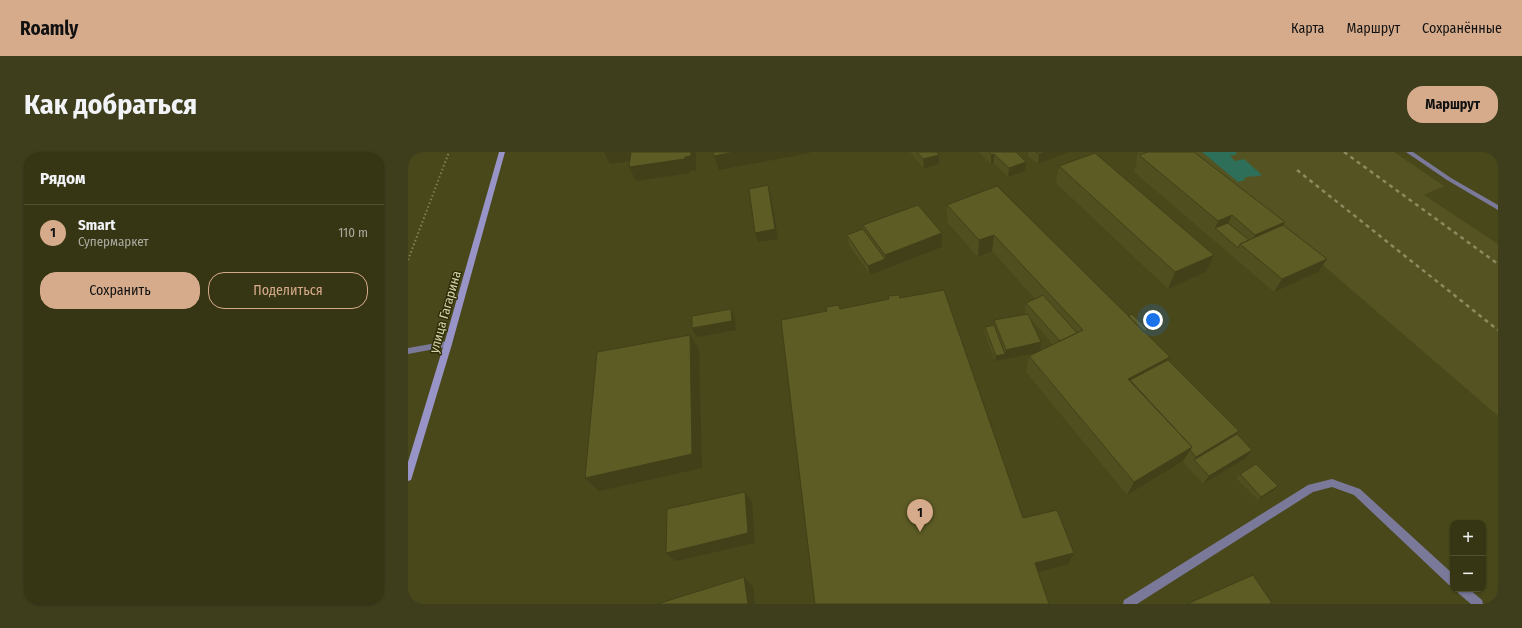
<!DOCTYPE html>
<html lang="ru">
<meta charset="utf-8">
<style>
body{margin:0;font-family:"Fira Sans Condensed",sans-serif;background:#3e3e1d;color:#f1f3f6}
.controls{position:absolute;right:12px;bottom:12px;display:grid;overflow:hidden;border-radius:8px;box-shadow:0 1px 3px #0004}
.controls button{width:36px;height:36px;display:grid;place-items:center;padding:0;border:0;border-bottom:1px solid #515034;background:#373614;color:#f1f3f6;font:20px sans-serif}
.you{position:absolute;left:745px;top:168px;width:14px;height:14px;margin:-10px;border:3px solid #fff;border-radius:50%;background:#1a73e8;box-shadow:0 0 0 6px #1a73e833}
.badge{display:grid;place-items:center;width:26px;height:26px;border-radius:50%;background:#d6ab8b;color:#111;font-size:13px;font-weight:700}
.pin{position:absolute;translate:-50% -33px;filter:drop-shadow(0 1px 2px #0008)}
.pin::after{content:'';position:absolute;top:21px;width:14px;height:12px;background:inherit;clip-path:polygon(0 0,100% 0,50% 100%)}
.list{margin:0;padding:0;list-style:none}
h2{display:flex;justify-content:space-between;align-items:center;height:52px;margin:0;padding:0 16px;font-size:17px}
h2 small{font-size:13px;font-weight:400;color:#aaaba0}
.list li{display:grid;grid-template-columns:26px 1fr auto;gap:12px;align-items:center;box-sizing:border-box;height:56px;padding:0 16px;border-top:1px solid #515034}
.list b{display:block;font-size:15px;white-space:nowrap}
.list p{margin:0;font-size:13px;white-space:nowrap;color:#aaaba0}
.list em{font-size:13px;font-style:normal;color:#aaaba0}
.actions{display:flex;gap:8px;padding:12px 16px}
.actions a{flex:1;padding:9px 0;border:1px solid #d6ab8b;border-radius:16px;text-align:center;font-size:14px;color:#d6ab8b}
.actions .main{background:#d6ab8b;color:#111}
.map{position:relative;flex:none;width:1090px;height:452px;overflow:hidden;border-radius:16px}
header{display:flex;align-items:center;gap:24px;box-sizing:border-box;height:56px;padding:0 20px;background:#d6ab8b;color:#111}
header strong{font-size:19px}
nav{display:flex;gap:22px;margin-inline-start:auto;font-size:14px}
.intro{display:flex;align-items:center;justify-content:space-between;box-sizing:border-box;height:96px;padding:0 24px}
h1{margin:0;font-size:28px}
.button{padding:10px 18px;border-radius:16px;background:#d6ab8b;color:#111;font-size:14px;font-weight:700}
main{display:flex;gap:24px;padding:0 24px}
aside{flex:1;background:#373614;border-radius:16px;box-shadow:0 1px 3px #0004}
.map>svg:first-child{display:block}
.built{fill:#545321}
.water{fill:#2d6f58}
.lines{fill:none;stroke-linecap:round;stroke-linejoin:round}
.path{stroke:#818155;stroke-width:2;stroke-dasharray:1.5 2.5;stroke-linecap:butt}
.service{fill:#7b7999;fill-rule:evenodd}
.secondary{fill:#9894c7;fill-rule:evenodd}
.rail{stroke:#8c8b60;stroke-width:2.5;stroke-dasharray:4 4;stroke-linecap:butt}
.wall{fill:#504f1f;fill-rule:evenodd}
.shaded-wall{fill:#414019}
.building{fill:#5d5c24;stroke:#414019}
.labels{text-anchor:middle;dominant-baseline:central;stroke-width:3;stroke-linejoin:round;paint-order:stroke}
.street-label{font-size:13px;fill:#d5d5ac;stroke:#2f2e09}
</style>
<header>
<strong>Roamly</strong>
<nav><a>Карта</a><a>Маршрут</a><a>Сохранённые</a></nav>
</header>
<div class="intro"><h1>Как добраться</h1><a class="button">Маршрут</a></div>
<main>
<aside>
<h2>Рядом<small></small></h2>
<ul class="list">
<li><span class="badge">1</span><div><b>Smart</b><p>Супермаркет</p></div><em>110 m</em></li>
</ul>
<div class="actions"><a class="main">Сохранить</a><a>Поделиться</a></div>
</aside>
<div class="map">
<svg width="1090" height="452" viewBox="0 0 1090 452">
<rect width="100%" height="100%" fill="#49481b"/>
<path class="built" d="M784,0H986L1036,34L1016,43L1090,92V264Z"/>
<path class="water" d="M794,0H828L829,2L822,4L827,9L836,7L854,23L845,25L843,24L836,26L837,28L830,30Z"/>
<g class="lines">
<path class="path" d="M0,108L41,0"/>
<path class="service" d="M998,0H1005L1043,26L1090,53V58L1039,28Z
M40,189L44,192L43,194L0,202V196Z
M924,327L952,337L1045,422V434L1041,433L946,343L924,335L905,340L729,452H715L716,448L900,333Z
M1049,437H1061L1074,448L1075,452H1063L1050,441Z"/>
<path class="secondary" d="M91,0H97L44,192L4,325L3,328L0,329V310L36,192Z"/>
<path class="rail" d="M936,0L1090,112
M889,18L1090,178"/>
</g>
<path class="wall" d="M502,0H529L531,12L516,17Z
M571,0H608L617,19L600,25L586,11L583,12Z
M620,0H661L630,12L620,4Z
M730,0H786L875,73L910,120L866,140L726,20L729,10L728,9Z
M651,14L806,103L798,120L760,137L648,31Z
M539,53L739,182L760,208L831,279L828,282L838,306L795,332L774,309L719,343L618,220L621,204L631,200L587,209L576,179L577,175L586,173V168L618,162L617,160L618,151L627,147L584,99L570,105L539,70ZM623,167L645,193L632,199L633,190Z
M455,73L534,81V95L462,123L441,93L439,83L455,77Z
M832,322L870,334L866,338L850,348L828,326Z"/>
<path class="shaded-wall" d="M196,0H226L230,8L202,12Z
M283,0H288V18L282,19V21L228,29L221,15L277,5Z
M327,0H401L402,1L311,18L306,4Z
M637,0H661L630,12L631,2Z
M586,2V11L583,12V3Z
M531,3V12L516,17L515,7Z
M618,10L617,19L600,25L601,16Z
M360,33L363,43L370,87L350,90L347,81Z
M824,63L816,80L807,76L810,69Z
M877,70L868,87L840,98L847,83Z
M534,81V95L462,123L460,114L477,107V103Z
M586,83L584,99L570,105L571,88Z
M806,103L798,120L760,137L767,120Z
M919,107L910,120L866,140L874,127Z
M323,157L327,166L328,178L289,185L284,176Z
M282,183L291,198L294,316L191,339L177,326Z
M633,190L632,200L587,209L588,204L597,202L598,198Z
M762,205L755,221L725,236L720,227Z
M831,279L822,290L786,308L788,305Z
M784,295L775,309L719,343L726,330Z
M844,298L838,306L795,332L801,324Z
M870,334L866,338L850,348L853,345Z
M337,340L344,350L347,391L268,409L258,401Z
M666,401L660,412L624,422L627,411Z
M336,425L345,435L347,452H340Z"/>
<path class="building" d="M223,0H283V4L277,5V7L221,15Z
M305,0H327L306,4Z
M509,0H529L531,3L515,7Z
M581,0H608L618,10L601,16L586,2L583,3Z
M628,0H637L631,2Z
M740,0H786L877,70L847,83L824,63L810,69L731,3Z
M687,1L806,103L767,120L651,14Z
M360,33L367,77L347,81L341,37Z
M589,34L762,205L720,227L784,295L726,330L621,204L675,178L586,83L571,88L539,53Z
M510,53L534,81L477,103L455,73Z
M820,71L841,88L832,92L830,96L807,76Z
M875,73L919,107L874,127L832,92Z
M455,77L477,107L460,114L439,83Z
M536,138L615,366L649,358L666,401L627,411L641,452H407L373,168L419,159L418,155L431,153L432,157L481,147L480,144L491,143L492,146Z
M635,143L669,181L652,189L618,151Z
M323,157L324,169L284,176V164Z
M620,162L633,190L598,198L586,168Z
M724,162L740,178L736,180L720,164Z
M586,173L597,202L588,204L577,175Z
M282,183L284,302L177,326L189,200Z
M760,208L831,279L788,305L782,298L784,295L722,228Z
M829,282L844,298L801,324L786,308Z
M848,312L870,334L853,345L832,322Z
M337,340L340,381L258,401L259,357Z
M845,423L864,451L861,452H779Z
M336,425L340,452H249Z"/>
<g class="labels">
<g class="street-label">
<text transform="translate(37 160) rotate(-74)">улица Гагарина</text>
</g>
</g>
</svg>
<div class="controls">
<button>+</button>
<button>−</button>
</div>
<div class="you"></div>
<div class="pin badge" style="left:512px;top:380px">1</div>
</div>
</main>
